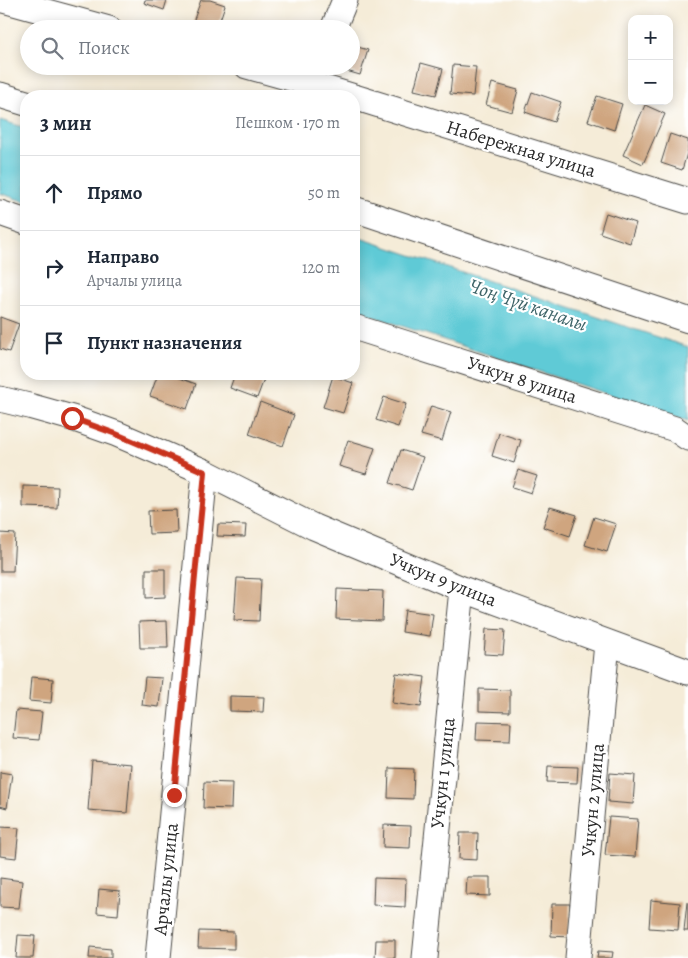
<!DOCTYPE html>
<html lang="ru">
<meta charset="utf-8">
<style>
body{margin:0;font-family:Alegreya,serif;background:#f2f2f3;color:#1f2937}
.controls{position:absolute;right:15px;top:15px;display:grid;overflow:hidden;border-radius:10px;box-shadow:0 2px 12px #0003}
.controls button{width:45px;height:45px;display:grid;place-items:center;padding:0;border:0;border-bottom:1px solid #e0e1e3;background:#fff;color:#1f2937;font:25px sans-serif}
.stop{position:absolute;width:15px;height:15px;margin:-11px;border:4px solid #c8321e;border-radius:50%;background:#fff}
.stop.end{background:#c8321e;border-color:#fff;box-shadow:0 1px 5px #0008}
.list{margin:0;padding:0;list-style:none}
h2{display:flex;justify-content:space-between;align-items:center;height:65px;margin:0;padding:0 20px;font-size:21px}
h2 small{font-size:16px;font-weight:400;color:#747a83}
.list li{display:grid;grid-template-columns:32px 1fr auto;gap:15px;align-items:center;box-sizing:border-box;height:75px;padding:0 20px;border-top:1px solid #e0e1e3}
.list b{display:block;font-size:19px;white-space:nowrap}
.list p{margin:0;font-size:16px;white-space:nowrap;color:#747a83}
.list em{font-size:16px;font-style:normal;color:#747a83}
.icon{flex:none;width:28px;height:28px;fill:none;stroke:currentColor;stroke-width:2;stroke-linecap:round;stroke-linejoin:round}
.map{position:relative;flex:none;width:688px;height:958px;overflow:hidden}
.search{position:absolute;background:#fff;box-shadow:0 2px 12px #0003;left:20px;top:20px;width:340px;height:55px;display:flex;align-items:center;gap:12px;box-sizing:border-box;padding:0 18px;border-radius:28px;color:#747a83;font-size:19px}
.panel{position:absolute;background:#fff;box-shadow:0 2px 12px #0003;left:20px;top:90px;width:340px;height:290px;border-radius:20px}
.map>svg:first-child{display:block}
.water{fill:#5ecad6;stroke:#447a80}
.building{fill:#cfa57f}
.lines{fill:none;stroke-linecap:round;stroke-linejoin:round}
.minor-casing{stroke:#494845;stroke-width:27}
.minor{stroke:#fff;stroke-width:25}
.route{stroke:#c8321e;stroke-width:6}
.labels{text-anchor:middle;dominant-baseline:central;stroke-width:4.5;stroke-linejoin:round;paint-order:stroke}
.street-label{font-size:19px;fill:#2b2b2b;stroke:#fff}
.water-label{font-size:20px;font-style:italic;fill:#3d6367;stroke:#fff}
</style>
<div class="map">
<svg width="688" height="958" viewBox="0 0 688 958">
<rect width="100%" height="100%" fill="#fff"/>
<filter id="ink" filterUnits="userSpaceOnUse"><feTurbulence type="fractalNoise" baseFrequency=".02" numOctaves="2"/><feDisplacementMap in="SourceGraphic" scale="10" xChannelSelector="R" yChannelSelector="G"/><feConvolveMatrix kernelMatrix="1 2 1 2 8 2 1 2 1" color-interpolation-filters="sRGB"/></filter>
<filter id="wash" filterUnits="userSpaceOnUse"><feTurbulence type="fractalNoise" baseFrequency=".0096" numOctaves="4" result="noise"/><feDisplacementMap in="SourceGraphic" scale="20" xChannelSelector="R" yChannelSelector="G"/><feGaussianBlur stdDeviation="1.12" result="paint"/><feColorMatrix in="noise" values="0 0 0 0 0 0 0 0 0 0 0 0 0 0 0 0 0 1.4 0 .05"/><feComposite in="paint" operator="in"/></filter>
<g filter="url(#wash)">
<rect width="100%" height="100%" fill="#f5ecd8"/>
<path class="water" d="M0,120L26,128V202L0,193Z
M354,236L688,347V421L354,310Z"/>
<g id="blocks">
<path class="building" d="M145,0H167L164,10L144,3Z
M201,0H210L225,5L217,29H211L193,22Z
M351,45L368,50L360,75L336,68L337,66H351Z
M421,63L443,69L436,95L414,90Z
M453,65L476,67L473,96L450,94Z
M492,83L518,90L512,112L486,105Z
M532,92L561,102L554,122L525,112Z
M597,96L622,104L614,130L588,121Z
M645,105L665,114L643,164L623,155Z
M670,134L688,140V150L682,170L661,163Z
M606,213L636,223L630,243L600,233Z
M0,317L19,324L9,352L0,349Z
M158,374H169L196,384L187,409L150,396Z
M235,374H266L257,398L230,388Z
M333,376L353,383L343,413L323,407Z
M384,397L406,404L398,427L376,420Z
M260,402L294,415L283,446L249,434Z
M431,406L451,412L442,441L421,435Z
M499,433L521,440L514,463L492,456Z
M348,440L375,448L366,474L339,466Z
M401,450L423,457L412,490L390,483Z
M518,470L537,476L531,493L512,487Z
M23,486L58,487L57,508L23,507Z
M550,507L577,515L570,536L543,527Z
M176,510L177,533L149,534L148,511Z
M594,517L616,524L607,552L585,545Z
M218,524L246,525L245,537L217,536Z
M0,533L15,534L13,571H0Z
M146,569H165V597L146,598Z
M237,578L261,579L259,621L234,620Z
M337,589L383,591L382,621L336,619Z
M405,610L433,614L430,636L402,632Z
M167,621L168,648H140L139,622Z
M486,629L505,630L503,655L484,654Z
M396,673L425,677L421,707L392,703Z
M31,677L53,679L51,703L29,701Z
M145,677L162,678L159,707L142,705Z
M479,689L510,690V712L479,711Z
M230,696L264,697L263,712L230,711Z
M16,710L42,712L39,740L13,738Z
M477,721L511,722L510,741L476,740Z
M92,761L131,764L127,813L88,810Z
M548,766L578,767L577,783L547,782Z
M389,768L414,769L413,799L388,798Z
M0,772L12,774L7,808L0,806Z
M610,773L635,775L633,804L608,802Z
M204,782L232,783L231,809L203,808Z
M609,817L638,819L635,857L605,855Z
M384,825L411,826L410,848L383,847Z
M0,827L19,828L16,858L0,856Z
M460,833H478L477,860L459,859Z
M467,877H490V896L466,895Z
M0,878L22,881L19,908L0,907Z
M374,878L406,879L405,907L373,905Z
M99,889L120,891L118,915L97,913Z
M651,900L680,903L678,930L649,928Z
M687,902H688V931H684Z
M552,904H570L569,937L551,936Z
M199,931L234,932V949L198,948Z
M18,935L35,936L33,958H16Z
M376,940H395V958H375Z
M90,947L111,949V958H89Z
M598,951L613,952L612,958H597Z"/>
</g>
</g>
<g filter="url(#ink)">
<use href="#blocks" fill-opacity="0" stroke="#494845" stroke-width="1"/>
<g class="lines">
<g class="minor-casing">
<path id="minor" d="M3,0L109,29
M333,29L345,0
M247,66L308,83L351,96
M0,95L26,103
M354,97L688,201
M354,209L688,320
M0,213L26,222
M354,327L675,429L688,438
M0,399L29,406L72,418L117,434L205,472L314,527L462,589L688,672
M158,958L205,472
M425,958L462,589
M578,958L607,643"/>
</g>
<use href="#minor" class="minor"/>
</g>
</g>
<g class="lines" filter="url(#ink)">
<path class="route" d="M72,418L116,434L205,472L174,795"/>
</g>
<g class="labels">
<g class="street-label">
<text transform="translate(521 149) rotate(17)">Набережная улица</text>
<text transform="translate(522 380) rotate(18)">Учкун 8 улица</text>
<text transform="translate(443 580) rotate(22)">Учкун 9 улица</text>
<text transform="translate(443 773) rotate(-84)">Учкун 1 улица</text>
<text transform="translate(593 800) rotate(-85)">Учкун 2 улица</text>
<text transform="translate(166 879) rotate(-84)">Арчалы улица</text>
</g>
<g class="water-label">
<text transform="translate(528 305) rotate(19)">Чоң Чүй каналы</text>
</g>
</g>
</svg>
<div class="controls">
<button>+</button>
<button>−</button>
</div>
<div class="stop" style="left:72px;top:418px"></div>
<div class="stop end" style="left:174px;top:795px"></div>
<div class="search"><svg class="icon" aria-label="search" viewBox="0 0 24 24"><circle cx="10" cy="10" r="6"/><path d="M15 15l6 6"/></svg>Поиск</div>
<section class="panel">
<h2>3 мин<small>Пешком · 170 m</small></h2>
<ul class="list">
<li><svg class="icon" aria-label="ahead" viewBox="0 0 24 24"><path d="M12 20V5M6 11l6-6 6 6"/></svg><div><b>Прямо</b></div><em>50 m</em></li>
<li><svg class="icon" aria-label="right" viewBox="0 0 24 24"><path d="M7 20v-9h11M14 6l5 5-5 5"/></svg><div><b>Направо</b><p>Арчалы улица</p></div><em>120 m</em></li>
<li><svg class="icon" aria-label="arrive" viewBox="0 0 24 24"><path d="M6 21V4h12l-3 4 3 4H6"/></svg><div><b>Пункт назначения</b></div></li>
</ul>
</section>
</div>
